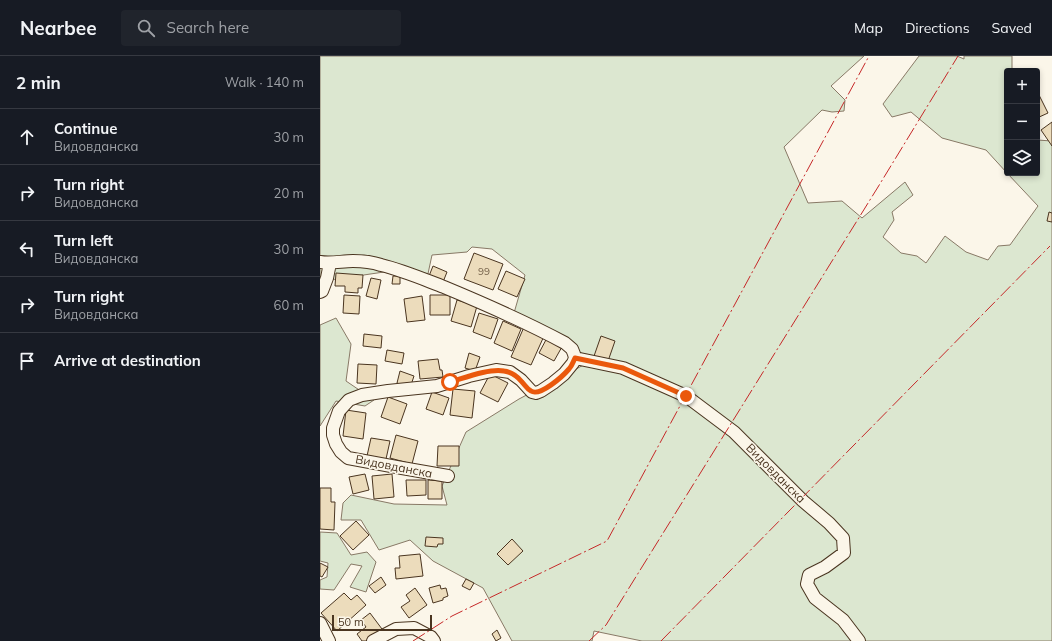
<!DOCTYPE html>
<meta charset="utf-8">
<style>
body{margin:0;font-family:Mulish,sans-serif;background:#20242c;color:#f1f3f6}
.controls{position:absolute;right:12px;top:12px;display:grid;overflow:hidden;border-radius:4px;box-shadow:0 2px 6px #0003}
.controls button{width:36px;height:36px;display:grid;place-items:center;padding:0;border:0;border-bottom:1px solid #363941;background:#171b24;color:#f1f3f6;font:20px sans-serif}
.scale{position:absolute;left:12px;bottom:10px;width:100px;box-sizing:border-box;padding-left:4px;border:2px solid #4a3520;border-top:0;font-size:11px;line-height:14px;white-space:nowrap;color:#4a3520;-webkit-text-stroke:3px #fbf6e9;paint-order:stroke}
.stop{position:absolute;width:12px;height:12px;margin:-9px;border:3px solid #ea580c;border-radius:50%;background:#fff}
.stop.end{background:#ea580c;border-color:#fff;box-shadow:0 1px 4px #0008}
.list{margin:0;padding:0;list-style:none}
h2{display:flex;justify-content:space-between;align-items:center;height:52px;margin:0;padding:0 16px;font-size:17px}
h2 small{font-size:13px;font-weight:400;color:#9ea1a6}
.list li{display:grid;grid-template-columns:26px 1fr auto;gap:12px;align-items:center;box-sizing:border-box;height:56px;padding:0 16px;border-top:1px solid #363941}
.list b{display:block;font-size:15px;white-space:nowrap}
.list p{margin:0;font-size:13px;white-space:nowrap;color:#9ea1a6}
.list em{font-size:13px;font-style:normal;color:#9ea1a6}
.icon{flex:none;width:22px;height:22px;fill:none;stroke:currentColor;stroke-width:2;stroke-linecap:round;stroke-linejoin:round}
.map{position:relative;flex:none;width:732px;height:585px;overflow:hidden}
header{display:flex;align-items:center;gap:24px;box-sizing:border-box;height:56px;padding:0 20px;background:#171b24;border-bottom:1px solid #363941}
header strong{font-size:19px}
nav{display:flex;gap:22px;margin-inline-start:auto;font-size:14px}
.search{width:280px;height:36px;background:#20242c;display:flex;align-items:center;gap:10px;box-sizing:border-box;padding:0 14px;border-radius:4px;color:#9ea1a6;font-size:15px}
main{display:flex}
aside{flex:1;background:#171b24}
.map>svg:first-child{display:block}
.green{fill:#dce7d0;stroke:#887966}
.building{fill:#ecdcbc;stroke:#4a3520}
.lines{fill:none;stroke-linecap:round;stroke-linejoin:round}
.minor-casing{stroke:#4a3520;stroke-width:14}
.minor{stroke:#fbf6e9;stroke-width:12}
.power{stroke:#c62828;stroke-width:1;stroke-dasharray:14 3 2 3;stroke-linecap:butt}
.route{stroke:#ea580c;stroke-width:5}
.labels{text-anchor:middle;dominant-baseline:central;stroke-width:3;stroke-linejoin:round;paint-order:stroke}
.number-label{font-size:10px;fill:#725f47}
.street-label{font-size:12px;fill:#4a3520;stroke:#fbf6e9}
</style>
<header>
<strong>Nearbee</strong>
<div class="search"><svg class="icon" aria-label="search" viewBox="0 0 24 24"><circle cx="10" cy="10" r="6"/><path d="M15 15l6 6"/></svg>Search here</div>
<nav><a>Map</a><a>Directions</a><a>Saved</a></nav>
</header>
<main>
<aside>
<h2>2 min<small>Walk · 140 m</small></h2>
<ul class="list">
<li><svg class="icon" aria-label="ahead" viewBox="0 0 24 24"><path d="M12 20V5M6 11l6-6 6 6"/></svg><div><b>Continue</b><p>Видовданска</p></div><em>30 m</em></li>
<li><svg class="icon" aria-label="right" viewBox="0 0 24 24"><path d="M7 20v-9h11M14 6l5 5-5 5"/></svg><div><b>Turn right</b><p>Видовданска</p></div><em>20 m</em></li>
<li><svg class="icon" aria-label="left" viewBox="0 0 24 24"><path d="M17 20v-9H6M10 6l-5 5 5 5"/></svg><div><b>Turn left</b><p>Видовданска</p></div><em>30 m</em></li>
<li><svg class="icon" aria-label="right" viewBox="0 0 24 24"><path d="M7 20v-9h11M14 6l5 5-5 5"/></svg><div><b>Turn right</b><p>Видовданска</p></div><em>60 m</em></li>
<li><svg class="icon" aria-label="arrive" viewBox="0 0 24 24"><path d="M6 21V4h12l-3 4 3 4H6"/></svg><div><b>Arrive at destination</b></div></li>
</ul>
</aside>
<div class="map">
<svg width="732" height="585" viewBox="0 0 732 585">
<rect width="100%" height="100%" fill="#fbf6e9"/>
<path class="green" d="M0,0H544L511,30L525,44L524,55L512,56L502,54L464,91L488,147L522,145L542,162L585,126L593,139L572,156L574,164L563,181L581,197L597,200L606,207L625,180L646,196L668,204L678,190L690,189L718,150L687,117H717V84L732,85V585H322L274,575L272,585H192L163,532L113,505L90,484L59,494L41,464H21L23,447L31,439L74,448L127,449L122,430L146,376L199,343L273,304L194,257L205,219L172,193L152,191L147,196L112,199L106,227L64,216L3,225L0,224Z
M599,0H637L644,3V0H692V15H687V117L666,94L622,82L591,56L572,61L563,48Z
M16,262L31,288L26,325L54,344L45,350L16,345L0,370V269Z
M0,476L17,477L31,499L47,496L56,506L46,536L30,531L42,510L31,508L14,534L0,533V524L7,521L8,507L0,505Z"/>
<path class="building" d="M717,39H719L728,57L717,62Z
M732,66V90L721,74Z
M729,156L732,157V166L727,165Z
M154,197L183,208L173,234L144,223Z
M113,210L127,216L123,226L109,220Z
M186,215L205,223L197,241L178,233Z
M16,217L43,219L42,232H38V237L25,236V230H15Z
M73,220H80V228H72Z
M51,222L61,224L57,243L46,240Z
M24,239L40,240L39,258L23,257Z
M110,239H130V259H110Z
M102,240L105,264L87,266L84,243Z
M137,244L157,250L151,271L131,265Z
M159,257L178,263L171,283L153,276Z
M183,265L201,273L192,295L174,287Z
M204,271L224,280L211,309L191,301Z
M44,278L62,280L61,292L43,290Z
M228,280L243,289L234,305L219,297Z
M281,280L295,285L287,308L273,303Z
M67,294L84,297L82,308L65,305Z
M149,297L160,301L155,315L145,312Z
M118,303L120,314H122L123,321L100,323L98,305Z
M38,308L57,309L56,328L37,327Z
M80,315L94,320L90,332L77,327Z
M170,318L188,327L178,346L160,337Z
M133,333L155,335L152,362L130,359Z
M112,336L129,342L123,359L106,353Z
M68,341L87,348L80,368L61,361Z
M26,354L46,357L43,383L23,380Z
M76,379L98,385L92,408L70,402Z
M51,382L70,385L66,403L47,400Z
M118,390H139V410H117Z
M45,418L49,434L33,438L29,421Z
M72,418L74,441L54,443L52,420Z
M86,424H106V439L87,440Z
M108,424L122,425V443H108Z
M0,432H11V446H15L14,474L0,473Z
M36,465L49,479L33,494L20,480Z
M106,481L123,482V488H118L117,491L105,490Z
M192,483L203,495L188,509L177,498Z
M100,498L103,520L76,523L75,512H80L79,500Z
M0,507L8,511L2,521L0,520Z
M61,521L66,529L55,537L49,530Z
M146,523L154,527L150,534L142,530Z
M120,529L121,533L126,532L128,540L123,542V544L113,547L109,532Z
M95,532L107,549L89,562L81,551L90,545L86,539Z
M24,537L31,544L37,539L46,549L17,575L1,557Z
M50,557L62,573L46,585H42L37,578L46,571L41,564Z
M177,574L181,582L176,585L172,578Z"/>
<g class="lines">
<g class="minor-casing">
<path id="minor" d="M0,206C11,208 22,205 33,205C42,205 52,206 61,209C82,214 103,223 124,231C165,248 206,266 245,287L252,293L254,298L255,302L253,307L244,318L233,327L221,335L216,337L212,336L201,324L190,316L176,314L149,320L117,330L68,335L42,339L29,344L19,355L13,372V379L16,388L21,396L28,402L82,412L128,420
M0,236L2,235L7,222L10,207
M255,302L303,312L366,340L414,376L483,445L509,467L523,482L524,497L505,511L489,519L487,528L495,542L523,564L539,585
M0,567L9,585
M53,585L76,573L94,572L111,581L114,585"/>
</g>
<use href="#minor" class="minor"/>
<path class="power" d="M93,585L132,560L287,485L549,0
M269,585L286,569L558,131L638,0
M341,585L730,190"/>
</g>
<g class="lines">
<path class="route" d="M130,326C144,322 170,312 184,315C191,316 198,321 202,326C205,329 207,333 211,335C220,341 243,320 249,313C252,310 253,306 255,302L303,312L366,340"/>
</g>
<g class="labels">
<g class="number-label">
<text x="164" y="215">99</text>
</g>
<g class="street-label">
<text transform="translate(74 410) rotate(11)">Видовданска</text>
<text transform="translate(456 417) rotate(45)">Видовданска</text>
</g>
</g>
</svg>
<div class="controls">
<button>+</button>
<button>−</button>
<button><svg class="icon" aria-label="layers" viewBox="0 0 24 24"><path d="M12 4l9 5-9 5-9-5zM3 14l9 5 9-5"/></svg></button>
</div>
<div class="scale">50 m</div>
<div class="stop" style="left:130px;top:326px"></div>
<div class="stop end" style="left:366px;top:340px"></div>
</div>
</main>
